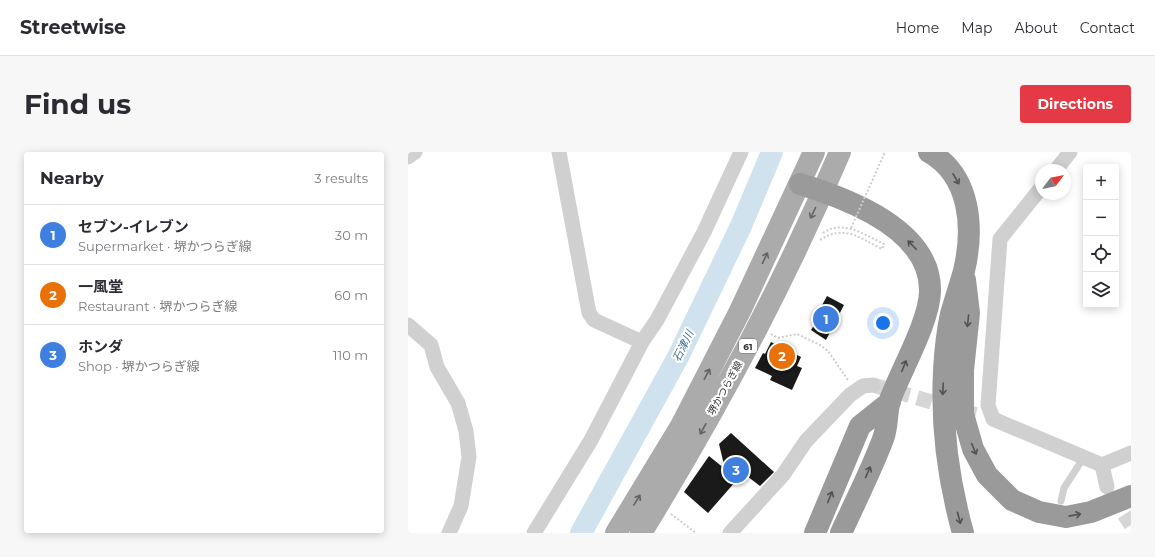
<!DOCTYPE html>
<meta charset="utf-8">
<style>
body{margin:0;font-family:Montserrat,"Noto Sans JP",sans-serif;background:#f7f7f7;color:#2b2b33}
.controls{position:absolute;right:12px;top:12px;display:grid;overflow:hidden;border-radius:4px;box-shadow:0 2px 10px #0003}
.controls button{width:36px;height:36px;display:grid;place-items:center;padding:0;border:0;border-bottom:1px solid #e1e1e2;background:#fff;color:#2b2b33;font:20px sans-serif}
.compass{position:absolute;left:627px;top:12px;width:36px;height:36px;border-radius:50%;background:#fff;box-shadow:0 2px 10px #0003;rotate:58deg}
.you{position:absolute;left:475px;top:171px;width:14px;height:14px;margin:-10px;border:3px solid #fff;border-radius:50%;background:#1a73e8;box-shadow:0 0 0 6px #1a73e833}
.badge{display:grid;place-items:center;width:26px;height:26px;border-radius:50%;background:#e63946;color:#fff;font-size:13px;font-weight:700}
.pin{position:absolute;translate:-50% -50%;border:2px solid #fff;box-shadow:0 1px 4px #0006}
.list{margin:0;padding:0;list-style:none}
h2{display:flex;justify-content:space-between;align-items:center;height:52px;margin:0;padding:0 16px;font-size:17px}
h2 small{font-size:13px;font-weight:400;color:#7c7c81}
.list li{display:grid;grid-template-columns:26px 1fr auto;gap:12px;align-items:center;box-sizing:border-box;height:60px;padding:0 16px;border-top:1px solid #e1e1e2}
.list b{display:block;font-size:15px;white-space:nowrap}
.list p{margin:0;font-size:13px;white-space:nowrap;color:#7c7c81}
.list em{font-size:13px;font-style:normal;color:#7c7c81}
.icon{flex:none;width:22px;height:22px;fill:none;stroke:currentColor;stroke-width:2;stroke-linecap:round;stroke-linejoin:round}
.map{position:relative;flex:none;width:723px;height:381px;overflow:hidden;border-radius:4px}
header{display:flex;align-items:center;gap:24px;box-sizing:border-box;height:56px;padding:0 20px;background:#fff;border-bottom:1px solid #e1e1e2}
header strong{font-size:19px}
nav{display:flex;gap:22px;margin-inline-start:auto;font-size:14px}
.intro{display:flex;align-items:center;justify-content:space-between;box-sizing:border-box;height:96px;padding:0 24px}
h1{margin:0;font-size:28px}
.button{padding:10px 18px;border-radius:4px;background:#e63946;color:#fff;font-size:14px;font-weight:700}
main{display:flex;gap:24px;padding:0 24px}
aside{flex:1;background:#fff;border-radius:4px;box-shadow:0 2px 10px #0003}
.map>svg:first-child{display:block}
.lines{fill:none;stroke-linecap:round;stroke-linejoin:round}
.river{stroke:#cfe2ee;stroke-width:22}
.building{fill:#1a1a1a}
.street-tunnel{stroke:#d6d6d6;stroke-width:15;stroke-dasharray:15 8;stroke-linecap:butt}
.path{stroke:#cdcdcd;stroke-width:2;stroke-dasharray:2 2;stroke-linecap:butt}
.lane{stroke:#d0d0d0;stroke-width:7}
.street{stroke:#d0d0d0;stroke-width:15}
.primary{stroke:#ababab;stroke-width:22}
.highway{stroke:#9a9a9a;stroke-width:22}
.path-bridge{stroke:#cdcdcd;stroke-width:2;stroke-dasharray:2 2;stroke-linecap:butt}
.oneway{stroke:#525252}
.oneway2{stroke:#636363}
.labels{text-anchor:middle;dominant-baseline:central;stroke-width:4;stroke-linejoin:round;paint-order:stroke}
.shield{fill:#fff;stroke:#707070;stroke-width:1}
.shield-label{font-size:9px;font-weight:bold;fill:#333}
.street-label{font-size:10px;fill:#333;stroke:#fff}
.water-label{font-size:11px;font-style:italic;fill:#3f7597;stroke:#fff}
</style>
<header>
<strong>Streetwise</strong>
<nav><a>Home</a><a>Map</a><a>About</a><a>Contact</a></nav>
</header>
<div class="intro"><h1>Find us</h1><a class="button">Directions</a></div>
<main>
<aside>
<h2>Nearby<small>3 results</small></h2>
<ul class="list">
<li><span class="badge" style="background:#3f7fe0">1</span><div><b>セブン-イレブン</b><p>Supermarket · 堺かつらぎ線</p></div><em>30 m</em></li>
<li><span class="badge" style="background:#e8710a">2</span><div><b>一風堂</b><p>Restaurant · 堺かつらぎ線</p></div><em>60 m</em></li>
<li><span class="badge" style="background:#3f7fe0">3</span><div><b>ホンダ</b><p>Shop · 堺かつらぎ線</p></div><em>110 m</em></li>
</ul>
</aside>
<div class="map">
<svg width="723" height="381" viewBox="0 0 723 381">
<rect width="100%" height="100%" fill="#fff"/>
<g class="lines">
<path class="river" d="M173,381L270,205L333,74L364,0"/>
</g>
<path class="building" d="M419,144L436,153L418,188L403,178L407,172L405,170Z
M363,190L393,205L389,214L394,216L384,238L362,228L364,224L347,216L355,201L357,202Z
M323,281L366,320L352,334L335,321L300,361L276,340L301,304L317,317L311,292Z"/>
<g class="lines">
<path class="street-tunnel" d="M465,233L572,264
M704,343L723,373"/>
<path class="path" d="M412,88C436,72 452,86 474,97L476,92C457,83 435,67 415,81
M363,182L370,186L389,182L412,193L420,199L440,228
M263,362L288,381"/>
<path class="lane" d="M653,349L656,336L676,305"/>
<path class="street" d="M151,0L181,161L186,168L234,190
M0,5L7,0
M648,18L662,0
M633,36L592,87L580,253L585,267L694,313L723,301
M0,173L23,193L29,215L50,251L58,279L61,305L53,354L41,381
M694,313L699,335
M126,381L183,288L234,190L249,168L296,80L333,0
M322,381L375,323L398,289L442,243L455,234L465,233"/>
<path class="primary" d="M208,381L273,274L332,159L406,0
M233,381C308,259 376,132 432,0"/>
<path class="highway" d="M521,0C563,24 566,76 556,119C552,133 547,148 543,162C539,180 537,201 536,219C533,275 540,327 555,381
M392,32C441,47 524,78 522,140C521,170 493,218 482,248C478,261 480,275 475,287C463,319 447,350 433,381
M557,128L561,161L555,218V262L565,297L579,323L604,348L631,360L658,365L683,360L723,344
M407,381L452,274L482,250"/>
<path class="path-bridge" d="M443,76L477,0"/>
</g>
<defs><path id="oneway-shaft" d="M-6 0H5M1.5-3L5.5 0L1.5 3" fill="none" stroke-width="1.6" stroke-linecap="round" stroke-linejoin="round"/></defs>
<g class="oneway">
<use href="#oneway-shaft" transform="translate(548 27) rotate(61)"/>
<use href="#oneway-shaft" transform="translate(504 93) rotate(-134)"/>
<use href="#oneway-shaft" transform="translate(560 169) rotate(96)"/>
<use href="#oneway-shaft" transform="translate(496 214) rotate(-68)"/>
<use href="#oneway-shaft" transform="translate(535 237) rotate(92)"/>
<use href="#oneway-shaft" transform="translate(566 297) rotate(67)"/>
<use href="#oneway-shaft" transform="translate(460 320) rotate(-66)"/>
<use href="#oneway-shaft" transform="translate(422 345) rotate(-68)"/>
<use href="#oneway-shaft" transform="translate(667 363) rotate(-11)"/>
<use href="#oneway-shaft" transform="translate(551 366) rotate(75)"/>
</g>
<g class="oneway2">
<use href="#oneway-shaft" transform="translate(405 61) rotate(115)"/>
<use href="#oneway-shaft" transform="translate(357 106) rotate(-65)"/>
<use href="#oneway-shaft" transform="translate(299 222) rotate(-63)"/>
<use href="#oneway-shaft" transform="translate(295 277) rotate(119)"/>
<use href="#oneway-shaft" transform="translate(229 348) rotate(-58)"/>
</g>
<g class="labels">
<rect class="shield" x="331" y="187" width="18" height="14" rx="3"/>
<g class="shield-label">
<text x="340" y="194">61</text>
</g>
<g class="street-label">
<text transform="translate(317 236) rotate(-61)">堺かつらぎ線</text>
</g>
<g class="water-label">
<text transform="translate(275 194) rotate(-64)">石津川</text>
</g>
</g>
</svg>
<div class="controls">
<button>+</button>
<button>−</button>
<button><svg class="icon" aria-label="locate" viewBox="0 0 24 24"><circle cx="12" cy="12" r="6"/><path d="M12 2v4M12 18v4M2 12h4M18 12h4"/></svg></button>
<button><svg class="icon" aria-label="layers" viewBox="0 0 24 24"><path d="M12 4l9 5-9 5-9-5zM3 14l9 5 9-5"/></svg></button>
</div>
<svg class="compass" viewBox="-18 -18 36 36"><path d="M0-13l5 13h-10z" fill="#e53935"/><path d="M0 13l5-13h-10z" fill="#7c7c81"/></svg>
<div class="you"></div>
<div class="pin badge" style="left:418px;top:167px;background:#3f7fe0">1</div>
<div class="pin badge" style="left:374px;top:204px;background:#e8710a">2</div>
<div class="pin badge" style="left:328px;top:318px;background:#3f7fe0">3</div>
</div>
</main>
